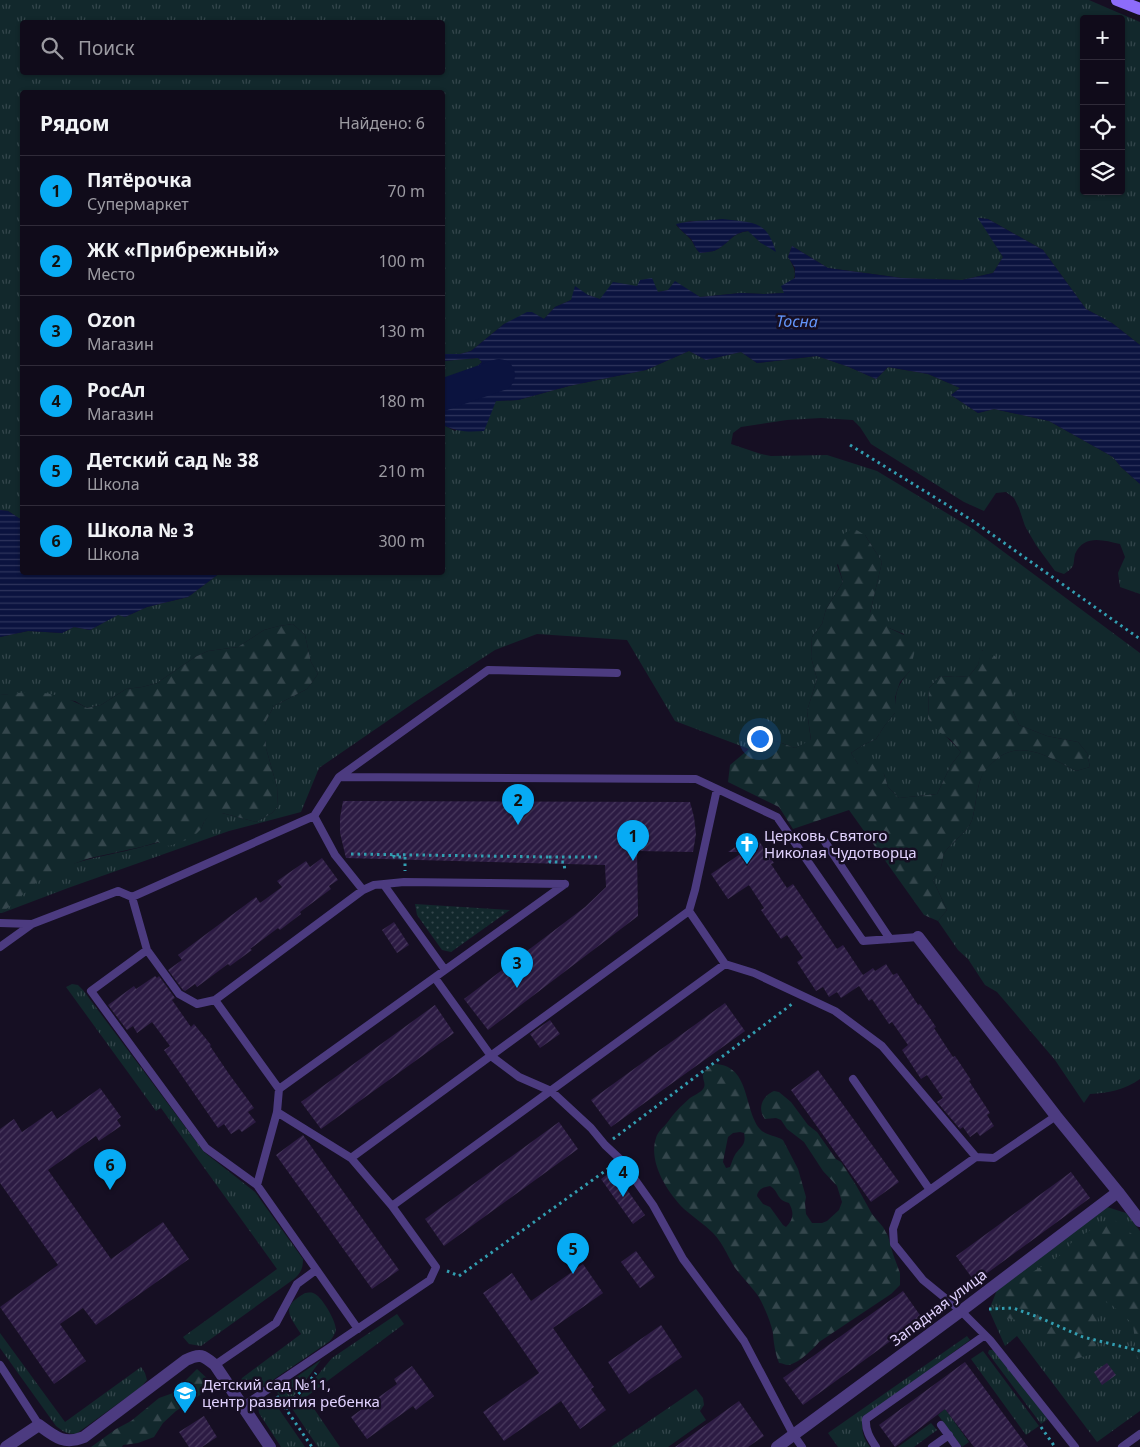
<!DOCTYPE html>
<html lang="ru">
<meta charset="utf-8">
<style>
body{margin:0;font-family:"Noto Sans",sans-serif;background:#191423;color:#f1f3f6}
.controls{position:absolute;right:15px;top:15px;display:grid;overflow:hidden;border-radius:5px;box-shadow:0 1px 4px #0004}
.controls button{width:45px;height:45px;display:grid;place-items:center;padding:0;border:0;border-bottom:1px solid #302b39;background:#100b1a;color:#f1f3f6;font:25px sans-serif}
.you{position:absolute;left:759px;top:738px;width:18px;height:18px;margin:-12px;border:4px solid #fff;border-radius:50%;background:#1a73e8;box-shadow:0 0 0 8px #1a73e833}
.badge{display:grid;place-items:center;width:32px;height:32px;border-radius:50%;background:#07abf4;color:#111;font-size:16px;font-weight:700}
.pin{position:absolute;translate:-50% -41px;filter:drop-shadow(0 1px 2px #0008)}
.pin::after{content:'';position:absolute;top:26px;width:18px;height:15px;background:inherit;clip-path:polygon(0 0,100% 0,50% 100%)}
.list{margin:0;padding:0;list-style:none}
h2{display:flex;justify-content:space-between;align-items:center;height:65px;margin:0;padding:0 20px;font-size:21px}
h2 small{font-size:16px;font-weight:400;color:#9c9ba2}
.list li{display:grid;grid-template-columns:32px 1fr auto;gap:15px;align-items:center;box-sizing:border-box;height:70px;padding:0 20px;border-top:1px solid #302b39}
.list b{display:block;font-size:19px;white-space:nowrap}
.list p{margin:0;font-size:16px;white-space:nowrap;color:#9c9ba2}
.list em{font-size:16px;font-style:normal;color:#9c9ba2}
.icon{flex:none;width:28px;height:28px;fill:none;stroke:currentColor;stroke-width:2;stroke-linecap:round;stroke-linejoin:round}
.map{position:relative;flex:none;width:1140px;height:1447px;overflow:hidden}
.search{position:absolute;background:#100b1a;box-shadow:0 1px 4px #0004;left:20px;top:20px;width:425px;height:55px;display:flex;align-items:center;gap:12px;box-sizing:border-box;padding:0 18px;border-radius:5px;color:#9c9ba2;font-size:19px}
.panel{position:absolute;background:#100b1a;box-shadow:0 1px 4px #0004;left:20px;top:90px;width:425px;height:485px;border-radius:5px}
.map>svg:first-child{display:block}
.grass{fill:url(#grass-tufts);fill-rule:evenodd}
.forest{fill:url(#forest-firs);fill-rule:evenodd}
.park{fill:url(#park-dots)}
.water{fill:url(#water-rules)}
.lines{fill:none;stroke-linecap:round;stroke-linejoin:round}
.river{stroke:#0b133f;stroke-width:32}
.building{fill:url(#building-hatch)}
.path{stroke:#329eb1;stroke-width:3;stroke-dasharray:2.5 4;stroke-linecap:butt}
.service{stroke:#4c3b80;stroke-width:8}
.minor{stroke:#4c3b80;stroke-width:12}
.secondary{stroke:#8d6cfa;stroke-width:12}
.labels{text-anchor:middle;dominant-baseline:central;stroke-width:5;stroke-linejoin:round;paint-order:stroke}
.poi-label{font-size:15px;fill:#e0d1fe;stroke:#160f23;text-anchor:start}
.street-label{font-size:15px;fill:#e0d1fe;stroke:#160f23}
.water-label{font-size:16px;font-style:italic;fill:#6395fa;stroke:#160f23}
</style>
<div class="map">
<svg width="1140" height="1447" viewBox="0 0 1140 1447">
<defs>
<pattern id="grass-tufts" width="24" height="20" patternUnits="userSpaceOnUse" patternTransform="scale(1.25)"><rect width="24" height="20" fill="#12282c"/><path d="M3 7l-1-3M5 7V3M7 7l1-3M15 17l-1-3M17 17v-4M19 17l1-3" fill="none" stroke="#34464c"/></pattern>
<pattern id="forest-firs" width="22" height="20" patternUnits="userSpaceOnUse" patternTransform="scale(1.25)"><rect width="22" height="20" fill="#12282c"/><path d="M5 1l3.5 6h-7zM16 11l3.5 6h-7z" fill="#34464c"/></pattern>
<pattern id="park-dots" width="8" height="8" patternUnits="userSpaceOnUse" patternTransform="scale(1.25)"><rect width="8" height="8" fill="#12282c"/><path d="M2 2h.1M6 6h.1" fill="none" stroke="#34464c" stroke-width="1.8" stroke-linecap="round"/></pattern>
<pattern id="water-rules" width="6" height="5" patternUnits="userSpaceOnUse" patternTransform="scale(1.25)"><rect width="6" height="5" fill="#0b133f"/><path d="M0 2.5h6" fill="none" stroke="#2e345c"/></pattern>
<pattern id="building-hatch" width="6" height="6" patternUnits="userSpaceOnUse" patternTransform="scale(1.25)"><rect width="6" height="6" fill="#2c1b43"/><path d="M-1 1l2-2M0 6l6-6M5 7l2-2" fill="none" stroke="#4a3b5f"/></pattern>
</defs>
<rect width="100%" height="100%" fill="#160f23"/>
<path class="grass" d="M0,0H1089L1140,22V345L1112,323L1086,309L1043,250L988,219L979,218L1003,257L993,273L962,280L902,278L828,268L792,246L788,257C799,275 796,277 785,293L764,294L741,293L700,297L675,282L668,290L658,292L637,286L600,299L588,295L571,300L555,307L544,319L532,313L504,324L471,351L460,354H443L442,92H22V520L8,511L0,510ZM1084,19H1121V191H1084ZM22,22H442V72H22ZM722,219L773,242L761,243L749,231C731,233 730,243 716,250C712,252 705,252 700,253C694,247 695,245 691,240C686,234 681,231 676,225L690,221L705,222Z
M689,351L706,360L741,352L757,363L817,356L849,367L876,379L888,367L928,374L960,388L951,395L978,413L994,409L1049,421L1113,457L1121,467L1140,484V594L1120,587L1118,573L1125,557L1120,544C1103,540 1084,534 1075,554C1074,558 1074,563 1073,566C1071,569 1067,572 1064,574L1055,571L1036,545L1025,526L1019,508L1014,498L1006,492L996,493L984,511L964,502L871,444L860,427L853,420L821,418L787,420L741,427L733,433L731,444L761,454L771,456L827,455L877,471L973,529L1140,653V1079C1125,1090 1108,1093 1090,1094L1084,1103L1055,1060L997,992L985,985L968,959L958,950L938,921L947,910L933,880C936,876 939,871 941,867C943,862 942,856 945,852C953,840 967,834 972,820C976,807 976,791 981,778C984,769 991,764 998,758C1023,739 1053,759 1076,771L1090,767L1087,753L1078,742L1047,736L1019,725L1013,711V697L982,650L978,665L969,676L955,677L940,676L929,688L928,719C939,731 951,740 961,752L951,765L937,794L899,798L888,787L884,774L858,764L851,753L863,745L876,739L885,725L895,713C895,693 897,685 910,671L904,634L889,628L870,613L882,562L865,535L837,565L843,582L826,609L822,624L812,637L811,657L817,679L807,711L811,741L795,748L776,741L749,749L675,721L627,640L537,634L495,650L415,702L319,768L301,812L229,831L68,888L2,913C13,903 24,892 36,882C66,860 104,857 138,848C159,843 180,835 201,829L204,822L210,813H222L256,822L272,813L278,806L277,787L266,748L264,730L266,721L274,706L307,689L318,674L311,662L305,635L293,624L279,626L264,630L238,647L208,651L195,657L157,683L142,687L126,689L101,705L87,708L75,701L12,694L0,695V637L28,631L62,633L74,627L90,630L119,614L125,617L147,607L188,597L220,573L442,572L443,425L455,431L496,401L518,400L569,386L646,370Z
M478,358L482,362L463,379L449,387L464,391L451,400L443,402V361Z
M72,984L78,985L83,990L204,1152L255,1192L303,1259C303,1268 301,1273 294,1279L201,1346L189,1344L183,1337L277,1269L161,1108L156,1111L66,987Z
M1107,1207L1126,1213L1140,1231V1411L1097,1442L1017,1336L1005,1346L989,1310L997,1290Z
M305,1293C306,1293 311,1292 313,1293C322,1296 336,1321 336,1330C335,1334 333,1337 330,1341L261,1388C251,1392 234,1396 242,1378L301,1334C289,1315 280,1307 305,1293Z
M397,1314L404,1324L306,1397L340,1447H318L291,1407L332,1358Z
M0,1333L65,1422L141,1367L145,1373L147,1380L141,1387L76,1434C67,1434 62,1431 56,1426L0,1348Z
M967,1336L970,1340L866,1416C859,1427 863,1438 870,1447H838L828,1433Z
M989,1350H994L1048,1419L1041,1424L988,1353Z
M983,1351L1039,1426L1026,1435L971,1359Z
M321,1360L287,1405L276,1391Z
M696,1389L703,1398L704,1405L700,1411L706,1420L668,1447H611Z
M268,1397L272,1399L305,1447H281L259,1413L258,1405L263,1400Z
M945,1409L969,1442L962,1447L938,1415Z
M931,1423L937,1430L914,1447H898Z"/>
<path class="forest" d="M853,528L865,535L882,562L870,613L883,614L889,628L917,641L910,671L900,682L895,697V713L885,725L876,739L863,745L851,753L858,764L874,762L884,774L888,787L899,798L937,794L951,765L961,752L951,740L939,732L928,719L929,688L940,676L955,677L969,676L978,665L981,650L995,656L1010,681L1013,697V711L1019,725L1047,736L1078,742L1087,753L1090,767L1076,771C1053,759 1023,739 998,758C991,764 985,769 981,778C976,791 976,806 972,820C967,834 953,840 945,852C942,856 943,862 941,867C940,871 936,876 933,880L947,910L938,921L924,915L849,810L793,829L779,807L728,782L730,765L749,749L776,741L795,748L811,740L807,711L817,679L811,657L812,637L822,624L826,609L843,582L834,550L840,536Z
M293,624L305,635L311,662L318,674L307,689L274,706L266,721L265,730L266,748L277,787L278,806L272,813L256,822L222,813H211L204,822L201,829L192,838L169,846L158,842L141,847L90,858L76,863L49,875L37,882L2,913H0V695C9,694 18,693 27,692C48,691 70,698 87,708L101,705L126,689L142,687L157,683L195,657L208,651L238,647L264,630L279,626Z
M713,1064C750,1064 743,1106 759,1128C765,1136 775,1135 783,1140L798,1169L806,1197L805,1203L806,1214L812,1223H822L827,1221L839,1210L842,1202L837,1186L823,1171L804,1142L787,1129L781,1120L776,1118L765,1119C757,1109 762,1096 774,1091L779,1092L791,1102L808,1125L817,1132L836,1159L841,1162L856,1185L872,1214L883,1227L888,1236L893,1254L900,1273V1285L891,1294L819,1342C813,1349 798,1364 788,1365C785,1365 782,1363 779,1363C775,1352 774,1345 773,1334C772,1325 765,1309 761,1301C756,1291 747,1283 740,1274C729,1262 725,1245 713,1233C704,1224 693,1217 684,1209C667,1192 648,1162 656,1138C658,1131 663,1128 667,1123C674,1113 681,1106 690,1098C694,1095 700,1093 703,1089C709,1081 694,1076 713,1064ZM740,1132L744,1133C746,1143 743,1145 737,1152C734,1155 732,1162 730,1167L726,1168L723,1162L728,1137L733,1133ZM770,1186C779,1191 776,1200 789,1203C794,1212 794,1219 786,1227L783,1225L770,1207L763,1204L757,1196C758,1189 764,1187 770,1186Z
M1112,1218L1133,1235L1140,1247V1371L1138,1368L1133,1324L1113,1306L1104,1301L1097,1307L1099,1336L1093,1354L1075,1359L1059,1351L1025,1322L1007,1318L1000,1302L1008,1287L1062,1254L1073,1241L1103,1222Z
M197,1369L210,1381L209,1389L176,1411L163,1423L154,1437L138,1443L123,1445L122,1447H91L116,1429L131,1421L159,1398L173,1393Z"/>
<path class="park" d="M415,904L510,910L451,952L442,950L417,915Z"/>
<path class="water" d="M978,218L988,219L1043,250L1086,309L1112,323L1140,345V484L1121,467L1113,457L1049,421L994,409L978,413L951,395L960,388L928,374L888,367L876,379L849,367L817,356L757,363L741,352L706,360L689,351L646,370L569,386L518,400L496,401L484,431C468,432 458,432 443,425V402L451,400L464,392L449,387L463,379L482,362L478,358L443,361V354H460L471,351L504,324L527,312H532L544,319L555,307L571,300L575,286L588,295L600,299L613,282L637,286L640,280L652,278L658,292L668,290L675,281L700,297L741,293L764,294L784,293L781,286L795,278V268L788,257L792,246L828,268L902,278L962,280L993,273L1003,257Z
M722,219C753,223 766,219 776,252L761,243L748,231C731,233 730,243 716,250C712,252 705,252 700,253C694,247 695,245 691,239C686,234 680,230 676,224C692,220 707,221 722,219Z
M0,510L8,511L22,520V572L220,573L188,597L147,607L125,617L118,615L90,630L74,627L62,633L28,631L0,637Z"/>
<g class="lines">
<path class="river" d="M442,395L499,375"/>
</g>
<path class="building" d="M343,801L690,802L694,817L696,834L693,852L637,851L638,916L488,1030L464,999L585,907L606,887L605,865L346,858L340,833V818Z
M754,834L774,863L771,864L787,888L793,884L837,949L843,945L863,975L873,968L875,971L886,964L893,975L897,973L918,1005L920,1004L936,1027L934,1028L953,1057L955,1056L971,1080L969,1081L990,1113L987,1115L994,1126L980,1136L977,1132L970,1137L963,1127L960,1129L937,1102L943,1098L927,1075L921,1079L902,1050L908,1045L892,1022L889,1024L872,999L869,1001L859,986L841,998L837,992L829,997L823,987L816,991L797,962L803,958L787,935L781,939L761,910L764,908L749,885L728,899L711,874L743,852H728Z
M322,858L338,880L329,886L331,889L300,912L301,914L280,930L278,928L250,949L252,950L230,966L228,964L197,987L195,984L185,991L183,990L168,970L182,960L178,955L256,897L260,903L282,887L277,881L306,861L310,867Z
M394,922L409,945L397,953L382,930Z
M155,976L157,978L159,976L175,998L172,1000L191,1027L194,1024L211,1045L210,1046L229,1074L254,1108L248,1112L256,1122L242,1132L239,1129L231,1134L224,1124L218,1128L164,1050L170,1046L152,1022L137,1033L133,1026L127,1030L108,1005L134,986L136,989Z
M725,1003L745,1031L611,1127L591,1100Z
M435,1005L454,1033L321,1129L301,1102Z
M550,1020L560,1034L540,1048L530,1034Z
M818,1070L899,1182L871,1202L791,1090Z
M100,1088L121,1117L117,1120L121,1126L99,1141L96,1136L48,1170L111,1259L163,1222L189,1259L96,1325L83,1308L60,1324L86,1361L54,1384L0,1307L58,1265L0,1183V1129L14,1119L22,1132L52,1111L57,1119Z
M559,1122L578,1149L444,1246L425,1219Z
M303,1135L399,1270L372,1289L276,1155Z
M613,1170L645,1215L633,1224L601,1179Z
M1071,1172L1090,1198L975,1282L956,1256Z
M636,1251L655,1277L640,1288L621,1262Z
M583,1264L603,1293L553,1328L594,1387L591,1389L606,1410L580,1429L561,1401L504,1441L483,1412L539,1373L483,1293L512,1273L531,1301Z
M903,1291L922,1318L803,1405L783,1378Z
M661,1325L682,1357L629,1394L608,1362Z
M965,1362L1028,1447H974L945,1409L895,1447L879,1425Z
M1107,1363L1116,1375L1102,1385L1094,1372Z
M412,1366L434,1396L416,1410L413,1406L367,1439L351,1417L397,1384L394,1379Z
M739,1401L764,1436L748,1447H675Z
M204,1416L217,1437L202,1447H189L179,1432Z"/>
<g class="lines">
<path class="path" d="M850,445L973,521L1140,639
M351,854L549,857L550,862H564L565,872
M394,855V857H405V871
M549,857H599
M613,1139L792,1004
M447,1271L459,1276L612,1166
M989,1309L1013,1308L1038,1317L1083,1337L1140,1351
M277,1396L312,1447
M286,1409L316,1373
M1041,1427L1055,1447"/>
<path class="service" d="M339,777L488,670L617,673
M717,789L695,890L689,911L725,964L754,973L835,1011L882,1046L976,1157L994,1158L1056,1116
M314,816L335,855L363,890
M823,839L890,939
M384,885L445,970
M0,923L32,924L118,891L132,897
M0,947L32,924
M147,950L91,991L206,1148L257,1185L358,1329
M435,978L491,1056L519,1077L551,1091L591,1128L605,1145L621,1160L653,1205L683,1259L744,1341L793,1434L802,1447
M215,1000L197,1004L179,994L147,950L132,897L314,816L339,777L696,779L777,817L863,941L918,937
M853,1079L930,1190
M279,1089L565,884
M976,1157L899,1212L893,1229L894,1244L923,1280L961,1311L990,1340L1075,1447
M351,1158L689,911
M257,1185L277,1112L279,1089L215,1000L363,890L374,885L404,882L565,884
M392,1206L725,964
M0,1365L39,1425
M215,1365L276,1323L297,1284L316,1270
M243,1406L430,1280L436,1267L392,1206L351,1158L277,1112
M941,1425L957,1447
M876,1447C870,1438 865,1430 866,1419L985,1335
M932,1447L949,1435
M1122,1447L1140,1434"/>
<path class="minor" d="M918,937L1056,1116L1118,1192L1140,1221
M6,1447L39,1425C55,1437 64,1445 84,1437L186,1360C200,1353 203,1355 215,1365L270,1447
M777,1447L961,1311L1118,1192"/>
<path class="secondary" d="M1117,0L1140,9"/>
</g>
<defs>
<g id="church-pin" transform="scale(1.25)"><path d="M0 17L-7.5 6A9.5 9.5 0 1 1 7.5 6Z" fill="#07abf4" stroke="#160f23"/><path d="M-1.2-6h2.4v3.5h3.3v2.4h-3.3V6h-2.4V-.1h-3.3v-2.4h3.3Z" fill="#fff"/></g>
<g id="school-pin" transform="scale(1.25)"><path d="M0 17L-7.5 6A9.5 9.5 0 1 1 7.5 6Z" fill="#07abf4" stroke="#160f23"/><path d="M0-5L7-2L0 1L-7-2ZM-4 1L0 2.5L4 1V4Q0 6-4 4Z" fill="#fff"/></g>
</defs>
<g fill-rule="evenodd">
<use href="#church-pin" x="747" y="844"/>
<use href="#school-pin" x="185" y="1393"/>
</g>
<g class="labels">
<g class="poi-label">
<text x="764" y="835">Церковь Святого<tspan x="764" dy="17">Николая Чудотворца</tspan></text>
<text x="202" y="1384">Детский сад №11,<tspan x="202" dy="17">центр развития ребенка</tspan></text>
</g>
<g class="street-label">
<text transform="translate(938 1307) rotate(-37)">Западная улица</text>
</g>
<g class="water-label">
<text transform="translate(797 321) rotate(1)">Тосна</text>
</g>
</g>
</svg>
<div class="controls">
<button>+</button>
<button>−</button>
<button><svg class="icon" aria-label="locate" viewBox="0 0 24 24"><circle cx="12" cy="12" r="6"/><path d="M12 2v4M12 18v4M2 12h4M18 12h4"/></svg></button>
<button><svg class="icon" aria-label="layers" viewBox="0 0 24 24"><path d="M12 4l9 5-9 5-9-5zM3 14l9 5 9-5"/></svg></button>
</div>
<div class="you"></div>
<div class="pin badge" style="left:633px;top:861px">1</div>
<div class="pin badge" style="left:518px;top:825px">2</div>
<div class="pin badge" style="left:517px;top:988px">3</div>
<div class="pin badge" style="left:623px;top:1197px">4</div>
<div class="pin badge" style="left:573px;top:1274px">5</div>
<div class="pin badge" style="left:110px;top:1190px">6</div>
<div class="search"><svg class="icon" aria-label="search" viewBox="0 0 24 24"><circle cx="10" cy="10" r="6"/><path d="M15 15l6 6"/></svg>Поиск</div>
<section class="panel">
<h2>Рядом<small>Найдено: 6</small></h2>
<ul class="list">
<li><span class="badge">1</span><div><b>Пятёрочка</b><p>Супермаркет</p></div><em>70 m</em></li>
<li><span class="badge">2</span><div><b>ЖК «Прибрежный»</b><p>Место</p></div><em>100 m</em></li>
<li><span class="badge">3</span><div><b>Ozon</b><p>Магазин</p></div><em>130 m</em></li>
<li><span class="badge">4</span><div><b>РосАл</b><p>Магазин</p></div><em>180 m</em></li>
<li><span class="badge">5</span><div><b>Детский сад № 38</b><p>Школа</p></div><em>210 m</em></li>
<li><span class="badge">6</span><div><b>Школа № 3</b><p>Школа</p></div><em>300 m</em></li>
</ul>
</section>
</div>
